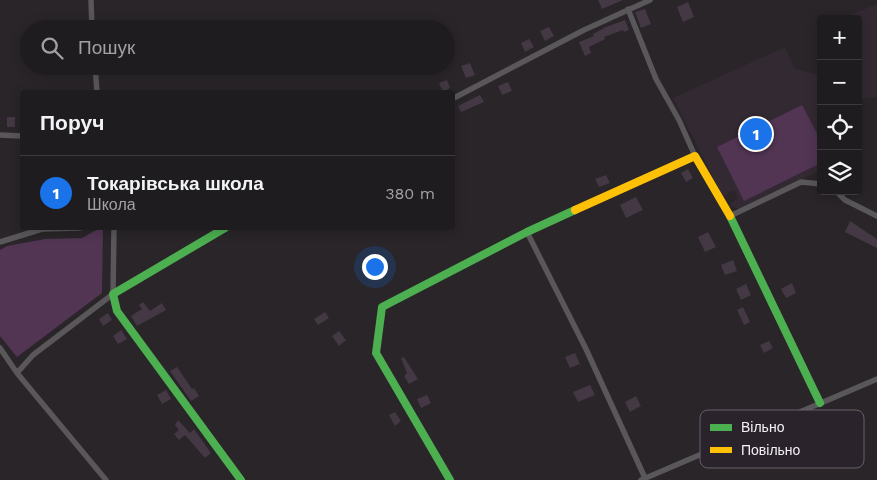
<!DOCTYPE html>
<html lang="uk">
<meta charset="utf-8">
<style>
body{margin:0;font-family:"Work Sans",sans-serif;background:#272528;color:#f1f3f6}
.controls{position:absolute;right:15px;top:15px;display:grid;overflow:hidden;border-radius:5px;box-shadow:0 2px 12px #0003}
.controls button{width:45px;height:45px;display:grid;place-items:center;padding:0;border:0;border-bottom:1px solid #3c3a3d;background:#1f1c1f;color:#f1f3f6;font:25px sans-serif}
.you{position:absolute;left:374px;top:266px;width:18px;height:18px;margin:-12px;border:4px solid #fff;border-radius:50%;background:#1a73e8;box-shadow:0 0 0 8px #1a73e833}
.badge{display:grid;place-items:center;width:32px;height:32px;border-radius:50%;background:#1a73e8;color:#fff;font-size:16px;font-weight:700}
.pin{position:absolute;translate:-50% -50%;border:2px solid #fff;box-shadow:0 1px 5px #0006}
.list{margin:0;padding:0;list-style:none}
h2{display:flex;justify-content:space-between;align-items:center;height:65px;margin:0;padding:0 20px;font-size:21px}
h2 small{font-size:16px;font-weight:400;color:#a1a1a4}
.list li{display:grid;grid-template-columns:32px 1fr auto;gap:15px;align-items:center;box-sizing:border-box;height:75px;padding:0 20px;border-top:1px solid #3c3a3d}
.list b{display:block;font-size:19px;white-space:nowrap}
.list p{margin:0;font-size:16px;white-space:nowrap;color:#a1a1a4}
.list em{font-size:16px;font-style:normal;color:#a1a1a4}
.icon{flex:none;width:28px;height:28px;fill:none;stroke:currentColor;stroke-width:2;stroke-linecap:round;stroke-linejoin:round}
.map{position:relative;flex:none;width:877px;height:480px;overflow:hidden}
.search{position:absolute;background:#1f1c1f;box-shadow:0 2px 12px #0003;left:20px;top:20px;width:435px;height:55px;display:flex;align-items:center;gap:12px;box-sizing:border-box;padding:0 18px;border-radius:28px;color:#a1a1a4;font-size:19px}
.panel{position:absolute;background:#1f1c1f;box-shadow:0 2px 12px #0003;left:20px;top:90px;width:435px;height:140px;border-radius:5px}
.map>svg:first-child{display:block}
.built{fill:#332933}
.green{fill:#513553}
.building{fill:#433844}
.lines{fill:none;stroke-linecap:round;stroke-linejoin:round}
.street{stroke:#595759;stroke-width:5.5}
.fast{stroke:#4caf50;stroke-width:8}
.slow{stroke:#ffc107;stroke-width:8}
.key{fill:#2a232b;stroke:#676068;stroke-width:1}
.key-label{font-size:14px;fill:#f4f0f5}
</style>
<div class="map">
<svg width="877" height="480" viewBox="0 0 877 480">
<rect width="100%" height="100%" fill="#292529"/>
<path class="built" d="M877,4V97L858,99V19H840Z
M785,47L794,68L817,75L821,69V170L741,209L728,206L738,198L734,190L723,197L673,98Z"/>
<path class="green" d="M802,105L821,141V163L744,201L717,147Z
M100,228H103L102,293L17,357L0,336V250L7,246L45,239L82,238Z"/>
<path class="building" d="M598,0H623L602,9Z
M688,2L694,17L683,22L677,7Z
M645,9L651,24L641,28L635,12Z
M625,20L629,30L624,32L623,30L604,37L605,39L589,47L591,53L585,56L579,42L594,36L593,34L606,27Z
M549,27L554,36L545,41L540,31Z
M529,39L534,47L525,52L521,43Z
M470,63L475,75L466,78L461,66Z
M447,80L450,88L443,92L439,83Z
M508,82L512,91L502,95L498,86Z
M480,95L484,102L461,112L458,106Z
M7,117H15V127H7Z
M688,169L693,178L686,182L681,173Z
M606,175L610,183L599,187L595,179Z
M636,197L643,210L626,218L620,205Z
M850,221L877,239V248L845,232Z
M708,232L716,247L705,252L698,237Z
M733,260L737,271L725,275L721,265Z
M792,283L796,293L786,298L781,289Z
M746,284L751,295L741,300L736,289Z
M143,302L150,311L162,303L166,310L137,326L131,316L142,309L139,305Z
M743,307L750,322L744,325L737,310Z
M325,312L329,318L318,325L314,319Z
M108,313L112,320L103,326L99,319Z
M121,330L127,339L118,344L113,336Z
M339,331L346,340L339,346L332,336Z
M769,341L773,348L764,353L760,345Z
M575,353L580,364L570,368L565,357Z
M404,357L418,379L409,384L404,376L407,373L401,358Z
M177,367L192,389L194,388L199,396L191,401L170,371Z
M590,385L595,395L578,402L573,392Z
M166,390L171,399L162,404L157,395Z
M427,395L431,403L421,408L417,399Z
M636,396L641,406L630,412L625,402Z
M395,412L401,421L395,426L389,415Z
M178,420L190,433L194,429L211,453L205,458L185,435L179,440L174,434L179,430L175,425Z"/>
<g class="lines">
<path class="street" d="M91,0L92,29
M628,9L656,79L679,120L695,156
M95,66L97,92
M452,99L584,30L650,0
M0,135L22,136
M836,191L845,200L877,216
M730,216L801,182L821,184
M527,232L586,349L645,478
M0,242L42,229L80,228
M0,348L17,373L106,480
M17,373L33,355L113,294L114,228
M641,480L877,379"/>
<path class="fast" d="M730,216L820,403
M225,228L113,294L117,311L241,480
M450,480L376,353L382,307L527,232L575,210"/>
<path class="slow" d="M575,210L695,156L730,216"/>
</g>
<rect x="700" y="410" width="164" height="58" rx="8" class="key"/>
<rect x="710" y="424" width="22" height="7" fill="#4caf50"/>
<rect x="710" y="447" width="22" height="6" fill="#ffc107"/>
<g class="key-label">
<text x="741" y="432">Вільно</text>
<text x="741" y="455">Повільно</text>
</g>
</svg>
<div class="controls">
<button>+</button>
<button>−</button>
<button><svg class="icon" aria-label="locate" viewBox="0 0 24 24"><circle cx="12" cy="12" r="6"/><path d="M12 2v4M12 18v4M2 12h4M18 12h4"/></svg></button>
<button><svg class="icon" aria-label="layers" viewBox="0 0 24 24"><path d="M12 4l9 5-9 5-9-5zM3 14l9 5 9-5"/></svg></button>
</div>
<div class="you"></div>
<div class="pin badge" style="left:756px;top:134px">1</div>
<div class="search"><svg class="icon" aria-label="search" viewBox="0 0 24 24"><circle cx="10" cy="10" r="6"/><path d="M15 15l6 6"/></svg>Пошук</div>
<section class="panel">
<h2>Поруч<small></small></h2>
<ul class="list">
<li><span class="badge">1</span><div><b>Токарівська школа</b><p>Школа</p></div><em>380 m</em></li>
</ul>
</section>
</div>
